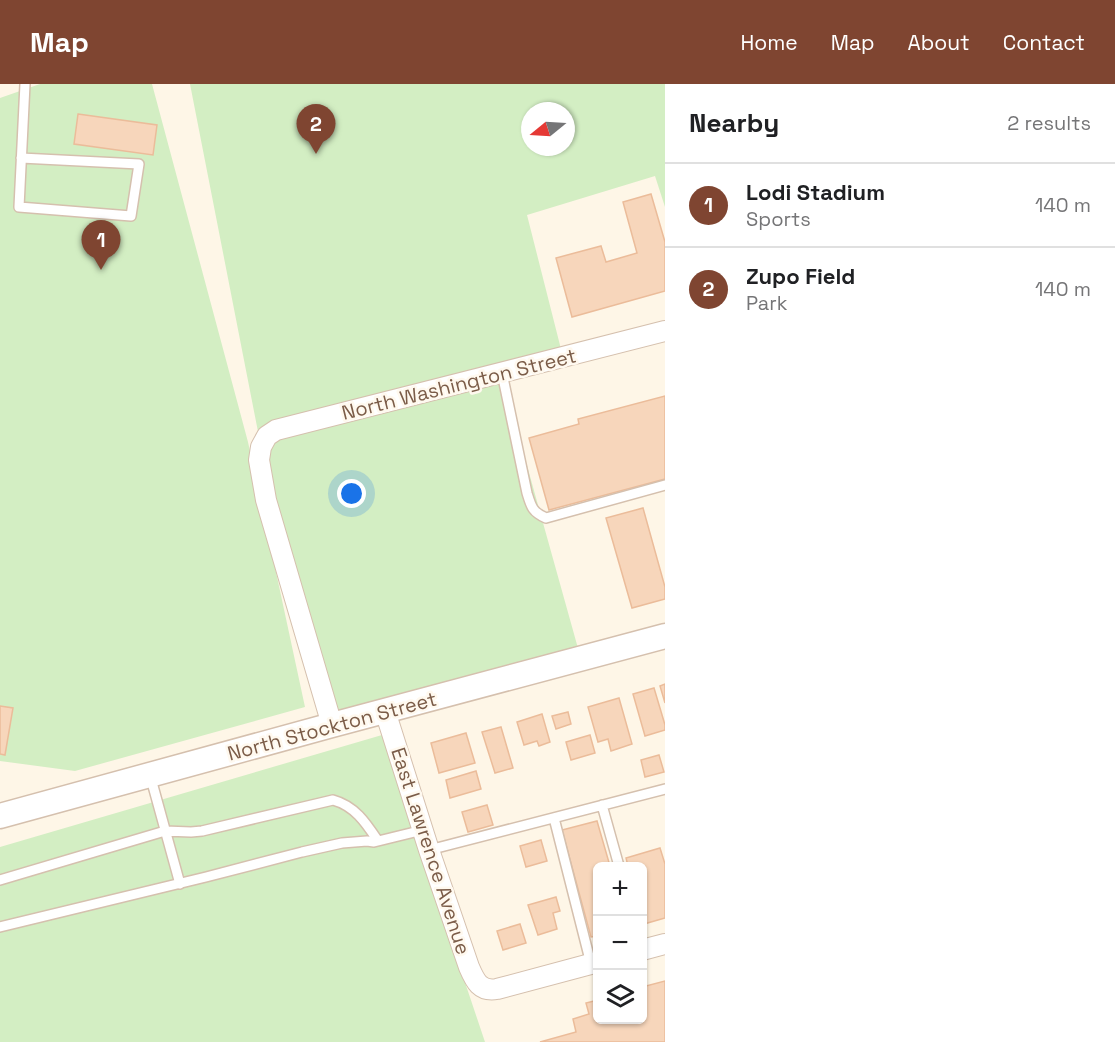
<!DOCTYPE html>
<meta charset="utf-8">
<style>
body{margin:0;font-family:"Space Grotesk",sans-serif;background:#f2f2f2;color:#202124}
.controls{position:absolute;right:18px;bottom:18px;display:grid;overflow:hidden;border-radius:9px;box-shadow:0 2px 4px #0004}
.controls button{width:54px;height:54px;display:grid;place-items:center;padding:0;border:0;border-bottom:2px solid #e0e0e0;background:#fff;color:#202124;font:30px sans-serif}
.compass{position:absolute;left:521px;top:18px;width:54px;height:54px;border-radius:50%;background:#fff;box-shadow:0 2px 4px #0004;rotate:252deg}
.you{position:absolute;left:352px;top:410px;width:21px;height:21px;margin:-15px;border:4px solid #fff;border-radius:50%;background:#1a73e8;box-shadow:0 0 0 9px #1a73e833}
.badge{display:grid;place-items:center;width:39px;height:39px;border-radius:50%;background:#7f4531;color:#fff;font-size:20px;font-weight:700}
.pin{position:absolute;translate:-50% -50px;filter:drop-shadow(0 2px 3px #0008)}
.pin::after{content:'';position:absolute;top:32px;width:21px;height:18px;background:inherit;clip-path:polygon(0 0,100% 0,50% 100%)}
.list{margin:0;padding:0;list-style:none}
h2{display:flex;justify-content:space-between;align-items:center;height:78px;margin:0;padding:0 24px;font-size:26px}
h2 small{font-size:20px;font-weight:400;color:#757577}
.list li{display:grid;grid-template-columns:39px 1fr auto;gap:18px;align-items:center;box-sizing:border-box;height:84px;padding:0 24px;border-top:2px solid #e0e0e0}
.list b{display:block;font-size:22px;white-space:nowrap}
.list p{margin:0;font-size:20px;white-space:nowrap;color:#757577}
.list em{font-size:20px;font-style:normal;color:#757577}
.icon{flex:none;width:33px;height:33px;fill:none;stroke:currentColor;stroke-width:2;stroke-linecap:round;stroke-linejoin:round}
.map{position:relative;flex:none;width:665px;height:958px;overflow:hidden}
header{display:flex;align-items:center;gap:36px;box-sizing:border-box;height:84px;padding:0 30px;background:#7f4531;color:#fff}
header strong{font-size:28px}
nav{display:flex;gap:33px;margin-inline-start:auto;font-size:21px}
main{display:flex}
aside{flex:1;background:#fff}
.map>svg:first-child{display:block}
.green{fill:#d3eec3;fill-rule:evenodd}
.building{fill:#f7d6bb;stroke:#ebbc9a;stroke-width:1.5}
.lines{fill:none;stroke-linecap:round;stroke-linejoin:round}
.service-casing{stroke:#d5c0ae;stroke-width:12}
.minor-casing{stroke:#d5c0ae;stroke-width:22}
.tertiary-casing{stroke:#d5c0ae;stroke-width:27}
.service{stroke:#fff;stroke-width:9}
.minor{stroke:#fff;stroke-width:20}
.tertiary{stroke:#fff;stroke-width:24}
.labels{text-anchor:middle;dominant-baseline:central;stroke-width:5;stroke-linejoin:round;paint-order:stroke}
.street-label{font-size:20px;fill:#7b5c48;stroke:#fff9ef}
</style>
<header>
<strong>Map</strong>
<nav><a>Home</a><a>Map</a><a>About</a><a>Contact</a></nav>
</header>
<main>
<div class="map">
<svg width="665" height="958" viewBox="0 0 665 958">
<rect width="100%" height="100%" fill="#fef6e7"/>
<path class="green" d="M40,0H152L248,358L305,623L75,687L0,677V14Z
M190,0H665V123L655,92L527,131L563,273L502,292L581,575L332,641L261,363ZM530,27H566V63H530Z
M382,651L485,958H0V763Z"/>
<path class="building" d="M78,30L157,41L153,71L74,60Z
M651,110L665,158V207L572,233L556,174L601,162L606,178L637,169L623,118Z
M665,312V395L549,426L529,354L579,340L578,335Z
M643,424L665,503V515L632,524L606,434Z
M665,600V619L660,602Z
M654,604L665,641V646L645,652L633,610Z
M619,614L632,660L611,667L608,655L598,658L588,623Z
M0,622L13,624L5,671L0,670Z
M568,628L571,640L556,645L552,632Z
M542,630L550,658L539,662L537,657L524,661L517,638Z
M501,643L513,684L495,689L482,648Z
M466,649L475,679L439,689L431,659Z
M590,651L595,669L571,676L566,658Z
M659,671L664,688L645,693L641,676Z
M476,687L481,705L450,714L446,696Z
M487,721L493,741L468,748L462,728Z
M597,737L610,782H598V852L591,853L562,746Z
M541,756L547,777L526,783L520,762Z
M660,764L665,780V834L644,840L642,833V782H628L626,774Z
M556,813L560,827L553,829L557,845L538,851L528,821Z
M520,840L526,859L503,866L497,847Z
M665,897V958H540L576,948L573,935L589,930L586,919L598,916V936H642V903Z"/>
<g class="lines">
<g class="service-casing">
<path id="service" d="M21,74L139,80L131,132L19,123L25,0
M502,289L527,409C531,422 532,428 546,434L665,401
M150,691L180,800
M602,721L619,782
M554,734L591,880
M429,766L665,705
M0,796L165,747L191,748L202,747L333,716C355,722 366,739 378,757
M0,843L206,793L302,768L342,759L367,757L374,758L423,746"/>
</g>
<g class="minor-casing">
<path id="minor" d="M385,627L429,766L469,883C475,897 480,908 497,905L598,878
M332,641L266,416L259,376L261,363L267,352L276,346L665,247
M642,866L665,860"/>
</g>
<g class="tertiary-casing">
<path id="tertiary" d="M0,732L332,641L665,552"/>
</g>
<use href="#service" class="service"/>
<use href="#minor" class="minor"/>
<use href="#tertiary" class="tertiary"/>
</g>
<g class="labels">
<g class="street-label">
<text transform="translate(459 300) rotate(-14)">North Washington Street</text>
<text transform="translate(332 642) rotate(-15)">North Stockton Street</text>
<text transform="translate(431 767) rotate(72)">East Lawrence Avenue</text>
</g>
</g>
</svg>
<div class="controls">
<button>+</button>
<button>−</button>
<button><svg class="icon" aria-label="layers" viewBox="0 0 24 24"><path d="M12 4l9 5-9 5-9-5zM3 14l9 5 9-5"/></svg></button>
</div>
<svg class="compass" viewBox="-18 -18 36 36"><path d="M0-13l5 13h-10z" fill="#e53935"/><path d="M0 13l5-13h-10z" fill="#757577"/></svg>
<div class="you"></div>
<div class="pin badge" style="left:101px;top:186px">1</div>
<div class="pin badge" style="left:316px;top:70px">2</div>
</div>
<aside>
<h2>Nearby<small>2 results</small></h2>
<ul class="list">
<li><span class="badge">1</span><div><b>Lodi Stadium</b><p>Sports</p></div><em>140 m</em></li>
<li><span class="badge">2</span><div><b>Zupo Field</b><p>Park</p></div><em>140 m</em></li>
</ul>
</aside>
</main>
